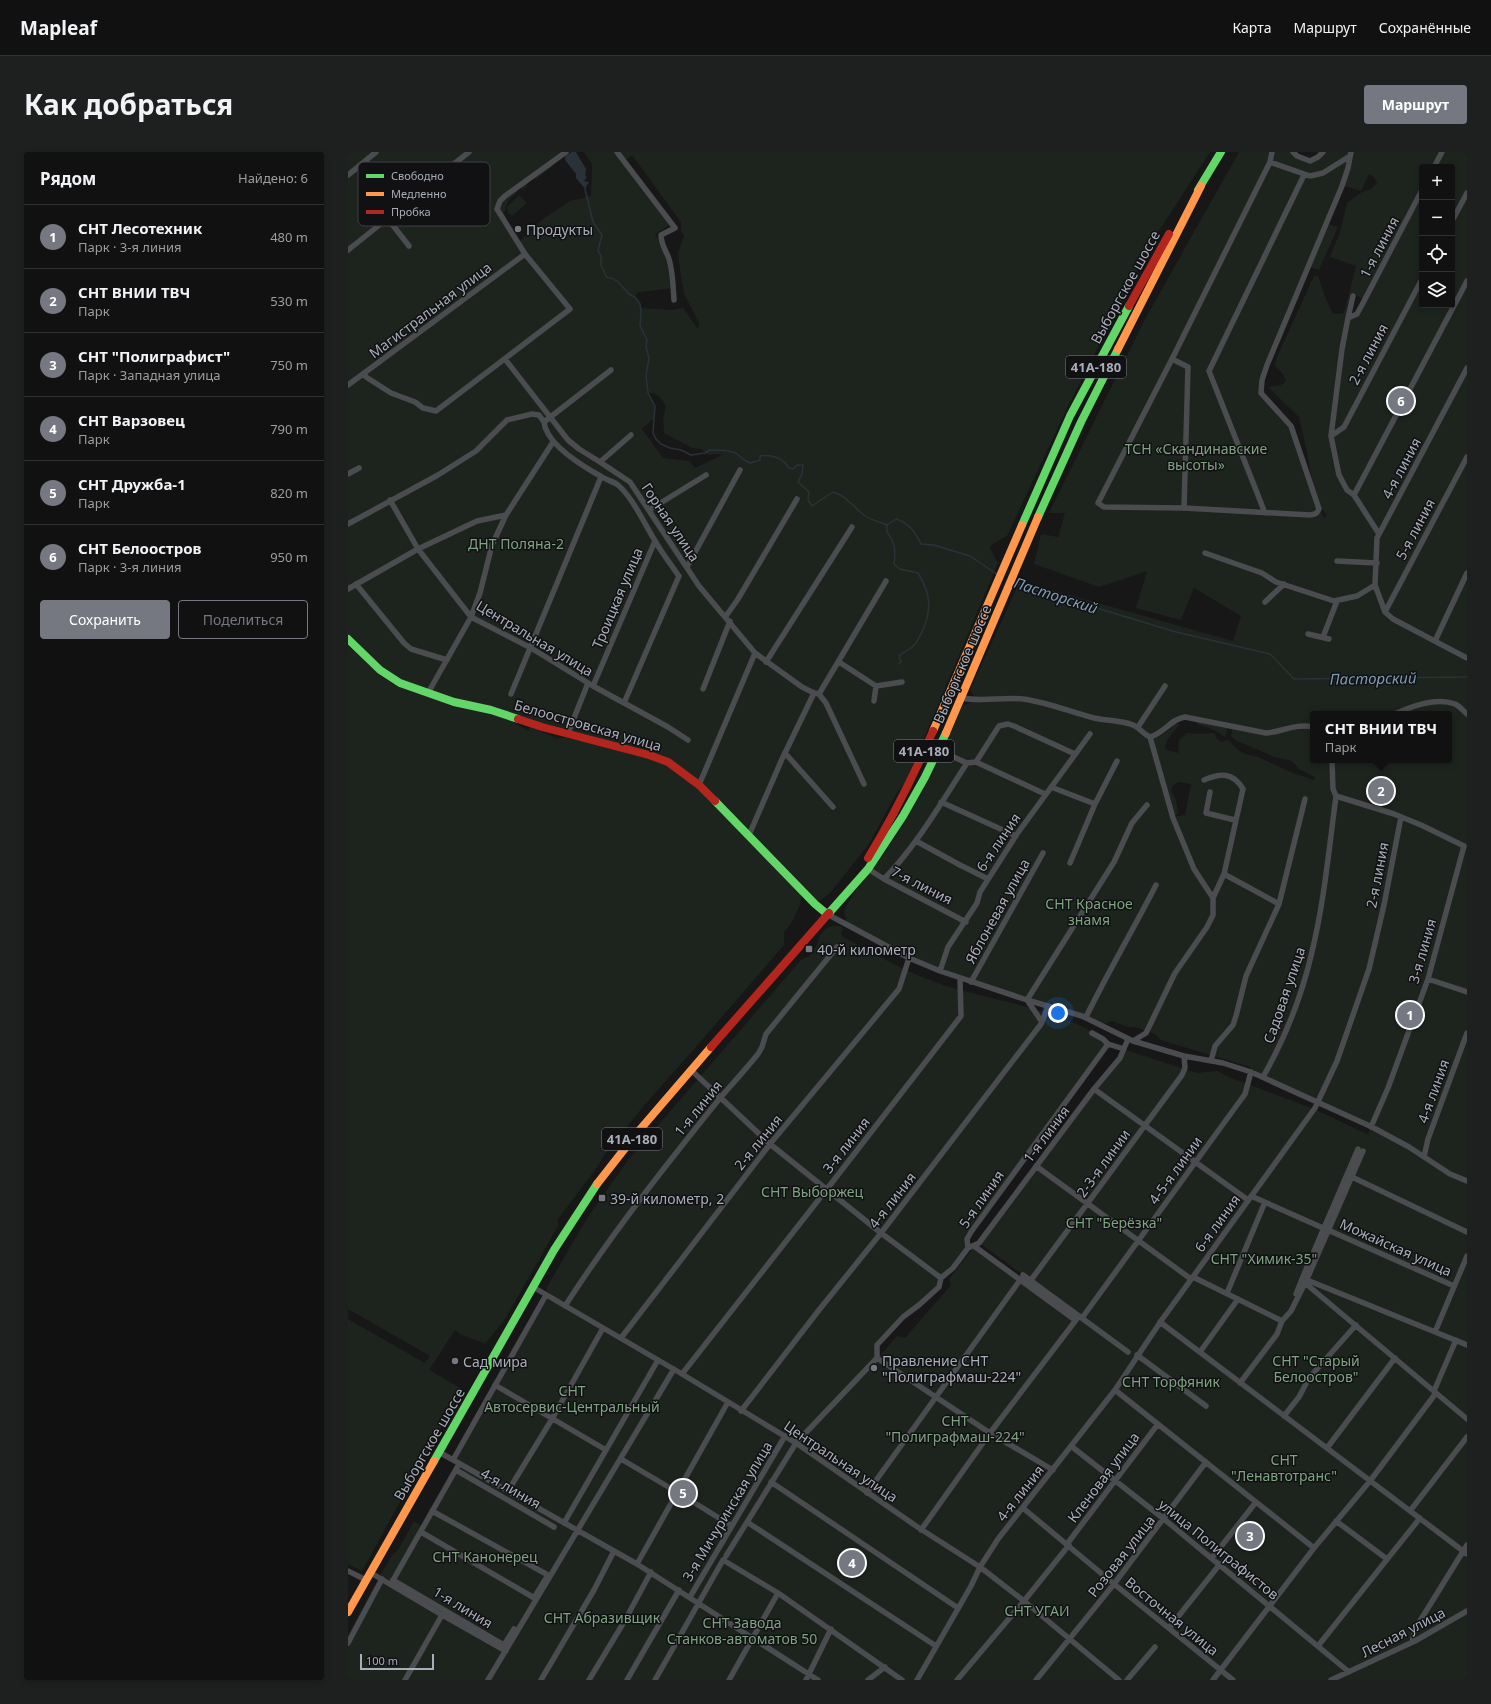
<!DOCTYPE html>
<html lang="ru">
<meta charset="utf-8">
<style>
body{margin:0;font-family:"Noto Sans",sans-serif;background:#1e1f1f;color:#f1f3f6}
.controls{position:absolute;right:12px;top:12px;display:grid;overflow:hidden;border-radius:4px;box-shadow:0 2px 6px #0003}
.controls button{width:36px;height:36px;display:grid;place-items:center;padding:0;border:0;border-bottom:1px solid #303131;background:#111;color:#f1f3f6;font:20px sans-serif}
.scale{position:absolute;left:12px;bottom:10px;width:74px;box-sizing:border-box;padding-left:4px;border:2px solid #a8adb8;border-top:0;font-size:11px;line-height:14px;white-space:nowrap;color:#a8adb8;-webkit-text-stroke:3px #111113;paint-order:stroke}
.you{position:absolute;left:710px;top:861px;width:14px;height:14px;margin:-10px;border:3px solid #fff;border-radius:50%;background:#1a73e8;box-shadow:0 0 0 6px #1a73e833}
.badge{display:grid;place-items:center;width:26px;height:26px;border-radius:50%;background:#757880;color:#fff;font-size:13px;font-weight:700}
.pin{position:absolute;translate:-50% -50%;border:2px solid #fff;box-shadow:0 1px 4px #0006}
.popup{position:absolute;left:962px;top:559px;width:142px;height:52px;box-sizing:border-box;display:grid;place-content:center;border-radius:4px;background:#111;filter:drop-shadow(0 1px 3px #0005);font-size:13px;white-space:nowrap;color:#9c9d9f}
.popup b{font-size:15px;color:#f1f3f6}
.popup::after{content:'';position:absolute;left:50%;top:100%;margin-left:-8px;border:8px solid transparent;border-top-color:#111}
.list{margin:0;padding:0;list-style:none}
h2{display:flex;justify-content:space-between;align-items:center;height:52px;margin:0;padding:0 16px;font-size:17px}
h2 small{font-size:13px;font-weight:400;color:#9c9d9f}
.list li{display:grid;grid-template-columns:26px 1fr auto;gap:12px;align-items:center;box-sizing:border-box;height:64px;padding:0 16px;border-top:1px solid #303131}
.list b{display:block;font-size:15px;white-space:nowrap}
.list p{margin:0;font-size:13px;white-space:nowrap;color:#9c9d9f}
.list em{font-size:13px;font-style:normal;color:#9c9d9f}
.actions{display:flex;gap:8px;padding:12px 16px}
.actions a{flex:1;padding:9px 0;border:1px solid #757880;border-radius:4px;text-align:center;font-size:14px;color:#757880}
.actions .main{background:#757880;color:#fff}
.icon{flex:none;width:22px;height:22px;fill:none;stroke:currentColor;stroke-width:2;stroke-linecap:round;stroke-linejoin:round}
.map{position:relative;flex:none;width:1119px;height:1528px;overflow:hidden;border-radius:4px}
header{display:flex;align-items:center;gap:24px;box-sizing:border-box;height:56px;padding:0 20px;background:#111;border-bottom:1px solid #303131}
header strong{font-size:19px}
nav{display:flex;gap:22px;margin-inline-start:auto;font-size:14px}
.intro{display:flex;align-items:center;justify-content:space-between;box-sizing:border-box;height:96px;padding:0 24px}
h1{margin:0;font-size:28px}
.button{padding:10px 18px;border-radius:4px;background:#757880;color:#fff;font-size:14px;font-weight:700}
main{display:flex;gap:24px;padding:0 24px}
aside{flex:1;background:#111;border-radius:4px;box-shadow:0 2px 6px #0003}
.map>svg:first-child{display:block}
.green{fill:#1d241e;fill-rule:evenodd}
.water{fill:#2a3239}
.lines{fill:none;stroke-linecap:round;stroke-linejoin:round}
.stream{stroke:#2a3239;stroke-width:1.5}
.street{stroke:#4b4c50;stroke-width:5.5}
.fast{stroke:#63d668;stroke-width:8}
.slow{stroke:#ff974d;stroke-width:8}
.jam{stroke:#b3261e;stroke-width:8}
.poi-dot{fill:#757880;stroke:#111113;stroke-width:1.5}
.labels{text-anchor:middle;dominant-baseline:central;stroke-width:3;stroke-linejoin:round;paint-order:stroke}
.shield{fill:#111113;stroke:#7b7e86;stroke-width:1}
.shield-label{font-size:13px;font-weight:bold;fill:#a8adb8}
.poi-label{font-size:14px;fill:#a8adb8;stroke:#111113;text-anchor:start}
.street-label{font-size:14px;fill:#a8adb8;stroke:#111113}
.park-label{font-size:14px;fill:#7fa381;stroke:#111113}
.water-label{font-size:15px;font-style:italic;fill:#7f9bb3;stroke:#111113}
.key{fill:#111113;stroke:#3e4045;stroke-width:1}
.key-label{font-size:11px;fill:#a8adb8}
</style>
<header>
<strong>Mapleaf</strong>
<nav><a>Карта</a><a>Маршрут</a><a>Сохранённые</a></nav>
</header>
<div class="intro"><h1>Как добраться</h1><a class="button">Маршрут</a></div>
<main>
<aside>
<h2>Рядом<small>Найдено: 6</small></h2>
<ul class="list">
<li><span class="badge">1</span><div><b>СНТ Лесотехник</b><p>Парк · 3-я линия</p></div><em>480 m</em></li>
<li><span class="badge">2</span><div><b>СНТ ВНИИ ТВЧ</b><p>Парк</p></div><em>530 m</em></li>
<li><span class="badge">3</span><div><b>СНТ &quot;Полиграфист&quot;</b><p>Парк · Западная улица</p></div><em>750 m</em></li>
<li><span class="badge">4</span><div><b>СНТ Варзовец</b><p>Парк</p></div><em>790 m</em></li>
<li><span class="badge">5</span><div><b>СНТ Дружба-1</b><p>Парк</p></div><em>820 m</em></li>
<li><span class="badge">6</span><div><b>СНТ Белоостров</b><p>Парк · 3-я линия</p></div><em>950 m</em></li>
</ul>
<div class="actions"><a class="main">Сохранить</a><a>Поделиться</a></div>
</aside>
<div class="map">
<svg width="1119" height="1528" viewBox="0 0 1119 1528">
<rect width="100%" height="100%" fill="#171717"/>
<path class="green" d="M0,0H218L203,10L205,14L188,27L184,23L178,35L175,38L171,33L166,36L170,40C164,45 156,51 158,59L155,60L159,67L156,70L170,91L195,67L222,49L243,44L244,12L236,0H862L803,91L719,256L659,384L643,393L642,396L650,411L557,631L548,642L521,692L481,742L471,749H467L454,740L452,753L444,770L436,780V793L347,896L294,956L256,1003L250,1014L210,1067V1074L157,1167L137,1192L112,1182L107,1178L81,1218L114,1237L14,1419L0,1412V1167L77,1211L82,1204L0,1157V493C16,508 31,526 52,535C93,552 143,553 180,579L182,575L209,586H218L264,596L54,531L0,487ZM284,3L333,70V79L336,84L330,101L333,125L336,141L351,171L350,177L335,156L325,158L294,156L287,145L289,141L293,140L324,136L319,108L307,82L322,73L276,9ZM301,241C310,241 314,247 318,254L315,268L316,281L344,296L353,297L361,303L370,302L374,303L347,316L341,309L315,306L294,277L306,266L307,254Z
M891,0H942L955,9L976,0H1119V1528H0V1483L34,1420L45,1402L50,1398L66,1369L75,1375L109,1316L106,1309L198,1140L199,1135L238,1068L280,1008L453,808L461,804L470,792C469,780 484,769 495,776L493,782L495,785C517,796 538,809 560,819C576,826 594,833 611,838C645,847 740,865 759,893L619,1087L620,1094L596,1123L592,1133L529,1193L532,1204L549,1184L557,1186L603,1133L601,1127L627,1094L727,1168L731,1164L633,1092L776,898L781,899L849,921L869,919L881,925L966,957L1019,982L1024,976L908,922L902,915L813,888L807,882L788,875H780L764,869L752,873L593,820L499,772L496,759C507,735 527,716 541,694C570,649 594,602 615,553L626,550L627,546L623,540V536L672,429L885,489L893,464L846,436L833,468L788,456L799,419L751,435L686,412L693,382L710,385L717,361H701L796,169ZM1074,15H1104V153H1074ZM1021,22L1026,25L1029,31L1023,37L1014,40L999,51L992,80L982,105L1008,114L996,161L985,162L977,145L970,124H966L929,205L927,214L935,222L938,229L933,233L920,235L951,265L959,300L965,334L974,357L979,363L976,366L971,357L943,274L913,241L919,213L961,115L971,118L990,75L979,72L995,34L1013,39ZM1006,142L1017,148L1009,162L1001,161ZM965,562H1101V608H965ZM840,565L885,575L883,584L887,588L927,605L944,609L951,617L967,625L966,628L945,621L910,605L897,602L890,598L880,588L874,590L869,587L867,582C861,580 859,582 853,582C849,582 843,581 839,581L831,588L830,601L819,598L817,595L820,587L832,572H827C819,579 814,584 804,587L801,584ZM832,630L843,632L837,663L826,665L830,661L828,648L823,638L826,632Z
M171,43L179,51L164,64L160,61L159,55Z
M845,568L880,575L877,585L864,577L851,573Z"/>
<path class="water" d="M224,0H228L238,17L237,23L239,25L236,29L241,30L238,35V38L228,26V22L217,8V4Z"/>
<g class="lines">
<path class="stream" d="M237,37L245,70L254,83L250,98L253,104V113L259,126H264L270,130L281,142L288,146L292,152L293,160L292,174L299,188L298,195L301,206L298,224L300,241L307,254L305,281L308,287L313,292L322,296L333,298L343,303L357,301L362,298C368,298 384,298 389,302C394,306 396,309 402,311L412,308V304C423,302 435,306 441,316L445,317L449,313H455L454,322L450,330L461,340L460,348L464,354L485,340C499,344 505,355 516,363C522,368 532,370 539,373L548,367C561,371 567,380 573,392L586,393L622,404L650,423
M539,374V380C547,391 548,399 546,412L552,417L570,421C583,442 584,458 574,480C571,484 570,490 566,493C562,498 555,500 551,504L553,510L550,512
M666,431L828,480L922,502L946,527L1119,525"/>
<path class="street" d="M269,0L327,76L313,83C313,93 318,98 321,107C325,120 325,134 326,148
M924,0L922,10L824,207L750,351L756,355L836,356L962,363C967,362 969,362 971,357L943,274L913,241L914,228L919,213L994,34L1000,16L1003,0
M945,0L949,4L962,9L970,5L975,0
M922,10L962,24L975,21L1002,4
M1086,15L1094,0
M0,23L28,0
M77,34L99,62
M40,67L61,94
M1104,69L1119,41
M0,98C41,66 80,32 121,0
M1000,166L1005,144
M157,207L220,288L231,297L252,310L282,330L351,434L407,501L454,535L466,541L471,542
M824,207L840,215L836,356
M1119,216L1029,386L1027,433L1037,460L1045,467L1119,506
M263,218L196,270C198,293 236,315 254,325C259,328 266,330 270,333C285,346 296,371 306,387C313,400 322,411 330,423
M16,221L18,225L43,241L67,250L75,256L88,259L222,157L177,102L149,57L152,49L157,44L218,0
M0,233L177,102
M983,284L996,275L1074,127
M252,310L283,283
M0,322L11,316
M1006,343L1119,129
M42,348L70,397L123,465L183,496L245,534L320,575L340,588
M301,358L358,323
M917,361L861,219L956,23
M0,372L90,323L128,299L159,268L184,262L191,263L196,270
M1031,382L1006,343L999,338L991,323L983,284L994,197L1000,166L1009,162L1016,149L1074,38
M857,401L914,421L928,430L986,449L1009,444L1027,433
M989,409L1029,411
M339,415L392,318
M8,432L56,491L63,497L99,508
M0,437L70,397L129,369L158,363
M917,450L936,432
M1037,460L1119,305
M378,464L390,447L449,347
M960,482L981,487
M975,485L989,449
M1087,489L1119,421
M418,510L504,375
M491,510L528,534L554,530
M245,534L307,389
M355,537L382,469
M80,541L123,465L132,441L144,393L158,363L205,290
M163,542L253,325
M471,542L538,429
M471,542L478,551L516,632
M614,546C632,550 655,545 675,547C699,550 722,560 746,566C759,569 772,568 785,573C792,576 795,582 802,585C816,581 823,567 837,565L918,581C934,580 948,571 965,575
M526,549L528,534
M276,551L331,424
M1047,562C1064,554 1089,545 1107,552C1111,554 1116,559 1119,562
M790,575L817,534
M220,581L240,531
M802,585L825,666L846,717L865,746
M590,598L619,611
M437,601L485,655
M628,610L697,642
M351,633L407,501
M703,635L747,652
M862,640L858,661L887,668
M988,644L1046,662L1073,673L1116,694
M593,650L668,684
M401,683L434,607L466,541
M568,689L612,713L640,727
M722,711L747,652L769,609
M520,717L536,727L618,770
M876,722L931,752
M536,727C569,693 593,651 619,611L628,610L651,574L660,572L666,574L727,602
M479,762L561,806L592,819L679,848L734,864L785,889L836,904L875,911L903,920L1024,975L1061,995L1102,1022L1119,1029
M592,819L600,795L629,751L632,740L669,682L742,582
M1080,827L1119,840
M623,830L695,701
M738,865C760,820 785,778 808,733
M694,870L700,854
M744,881L755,887L760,892L776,897
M785,889L798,881L827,821L859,775L865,763V746L876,722L895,637C885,620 872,621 856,628
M863,909L867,894L885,873L888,864L898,824L931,752L957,647
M343,918L422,992L533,1081L593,1126
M915,925C936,888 953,846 963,804C976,752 981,697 988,644L985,637L984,608
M746,937L900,1048
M1023,975L1040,936L1080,827L1116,694
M1076,1005L1080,987L1119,881
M688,1014L843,1127
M1004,1025L1119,1080
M903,1044L975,1076
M980,1078L1106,1134
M626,1094L727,1168
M620,1096L631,1091L746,937L772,906L780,887
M966,1099L1010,997
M675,1123L780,1200
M845,1125L934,1169
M683,1128L834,923L837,916L836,904
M959,1128L1119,1193
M957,1131L1119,1267
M185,1135L334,1222L448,1291L571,1376L632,1415L676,1449L771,1528
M879,1141L917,1050
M948,1142L959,1115
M217,1154C264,1081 318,1013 372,946C385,931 398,917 410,902L414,895L418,882L489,795
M734,1166L897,942L903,920
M812,1170L1119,1402
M1087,1180L1119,1104
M273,1186L422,992L551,837L561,806
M852,1200L890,1147
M789,1203L858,1254
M529,1206V1193L555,1165L571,1153L591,1135L593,1126L605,1116L620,1096L619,1087L623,1080L760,892
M529,1206L642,1281L705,1318
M334,1222L479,1037L613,864L612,826
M892,1231L929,1182L934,1169L943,1159L959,1127L1015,999
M147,1233L258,1298
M767,1238L966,1396
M1086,1239L1108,1188
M393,1259L471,1158L533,1081L693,872L694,870L679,848L766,710L784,671L799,653
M936,1264L951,1245L961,1226L1008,1173
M723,1294L816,1367L1001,1520
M979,1296L1047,1206
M91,1300L289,1412L470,1528
M273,1307L329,1340L384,1374
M105,1308L198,1143
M108,1318L206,1375
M423,1330L610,1456
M160,1339L204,1267L255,1176
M519,1341L672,1128
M675,1356L766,1432L885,1528
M84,1359L200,1423L186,1446
M1062,1359L1119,1285
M988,1369L1039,1407
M399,1370L588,1494
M216,1371L310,1208
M573,1378L642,1281L731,1164
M73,1380L188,1447
M719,1392L810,1272
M378,1404L448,1291L529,1206
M864,1406L908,1350
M289,1412L380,1250
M0,1419L18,1428
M23,1421L94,1463L158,1499
M45,1428L156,1493L166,1477
M44,1430L111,1312
M342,1445L437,1284
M821,1476L872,1412
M1064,1490L1067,1477L1119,1393
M0,1491L34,1427
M970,1494L1072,1366
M57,1528L94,1463
M140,1528L326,1217
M193,1528L246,1438L266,1399
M241,1528L276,1470L303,1420
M279,1528L331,1438
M307,1528L375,1408L430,1441L554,1528
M381,1528L430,1441
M458,1528L483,1477
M520,1528L537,1515
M569,1528L623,1434L632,1415L650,1387L767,1238L813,1169L967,956L989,909L1021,817L1036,753L1053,665
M609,1528L676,1449L721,1393
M688,1528L766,1432L858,1310
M779,1528L807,1495
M865,1528L966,1396L1022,1329L1088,1241
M983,1528L1067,1489L1119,1459"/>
<path class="fast" d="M850,38L873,0
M690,365L733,270L770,197
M674,373L722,264L781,154
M0,487L32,518L52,531L106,550L143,558L170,567
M367,649L467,752L479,762
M481,761L520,717L555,664L577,625L598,581
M86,1309L206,1098L249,1032"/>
<path class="slow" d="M770,197L853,34
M585,579L674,373
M598,581L690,365
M249,1032L289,981L363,895
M0,1460L86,1309"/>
<path class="jam" d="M781,154L821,82
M170,567L194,575L301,603L320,610L351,633L367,649
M520,706C545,665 566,623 585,579
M363,895L481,761"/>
</g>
<g class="poi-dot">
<circle cx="170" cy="77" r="4"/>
<rect x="457" y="793" width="8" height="8" rx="2"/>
<rect x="250" y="1042" width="8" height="8" rx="2"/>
<circle cx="107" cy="1209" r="4"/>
<circle cx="526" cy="1216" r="4"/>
</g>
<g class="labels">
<g class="shield">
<rect x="718" y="204" width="60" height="22" rx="3"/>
<rect x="546" y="588" width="60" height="22" rx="3"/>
<rect x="254" y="976" width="60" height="22" rx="3"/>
</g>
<g class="shield-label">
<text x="748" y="215">41А-180</text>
<text x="576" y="599">41А-180</text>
<text x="284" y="987">41А-180</text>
</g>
<g class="poi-label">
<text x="178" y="77">Продукты</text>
<text x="469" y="797">40-й километр</text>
<text x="262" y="1046">39-й километр, 2</text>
<text x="534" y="1208">Правление СНТ<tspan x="534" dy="16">"Полиграфмаш-224"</tspan></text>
<text x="115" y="1209">Сад мира</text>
</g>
<g class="street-label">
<text transform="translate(1031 95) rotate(-62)">1-я линия</text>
<text transform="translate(777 135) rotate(-61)">Выборгское шоссе</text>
<text transform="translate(82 158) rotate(-37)">Магистральная улица</text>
<text transform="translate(1020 202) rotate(-62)">2-я линия</text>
<text transform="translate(1053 316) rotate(-62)">4-я линия</text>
<text transform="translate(323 370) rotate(56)">Горная улица</text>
<text transform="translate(1067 377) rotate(-62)">5-я линия</text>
<text transform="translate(269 446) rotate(-67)">Троицкая улица</text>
<text transform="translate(187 486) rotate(31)">Центральная улица</text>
<text transform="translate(614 512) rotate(-67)">Выборгское шоссе</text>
<text transform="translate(240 573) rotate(16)">Белоостровская улица</text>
<text transform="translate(650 690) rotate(-56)">6-я линия</text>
<text transform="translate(1029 723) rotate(-79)">2-я линия</text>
<text transform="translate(574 733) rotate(27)">7-я линия</text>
<text transform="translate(649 759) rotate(-61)">Яблоневая улица</text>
<text transform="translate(1074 799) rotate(-74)">3-я линия</text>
<text transform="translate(936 843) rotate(-71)">Садовая улица</text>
<text transform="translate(1085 939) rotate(-70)">4-я линия</text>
<text transform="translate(350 956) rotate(-51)">1-я линия</text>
<text transform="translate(698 982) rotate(-53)">1-я линия</text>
<text transform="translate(410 990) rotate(-51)">2-я линия</text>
<text transform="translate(498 993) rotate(-52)">3-я линия</text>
<text transform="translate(755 1011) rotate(-54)">2-3-я линии</text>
<text transform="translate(827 1018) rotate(-54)">4-5-я линии</text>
<text transform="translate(633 1047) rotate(-55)">5-я линия</text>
<text transform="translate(544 1048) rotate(-52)">4-я линия</text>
<text transform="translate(869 1071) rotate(-54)">6-я линия</text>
<text transform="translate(1048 1095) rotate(24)">Можайская улица</text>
<text transform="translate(81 1292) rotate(-60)">Выборгское шоссе</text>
<text transform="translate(493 1309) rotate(34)">Центральная улица</text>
<text transform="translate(755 1325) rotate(-53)">Кленовая улица</text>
<text transform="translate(163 1336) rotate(30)">4-я линия</text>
<text transform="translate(672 1341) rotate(-52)">4-я линия</text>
<text transform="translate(379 1359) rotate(-59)">3-я Мичуринская улица</text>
<text transform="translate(871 1397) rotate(39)">улица Полиграфистов</text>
<text transform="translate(773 1404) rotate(-52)">Розовая улица</text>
<text transform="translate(115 1455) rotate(31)">1-я линия</text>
<text transform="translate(824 1464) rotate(39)">Восточная улица</text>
<text transform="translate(1055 1480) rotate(-27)">Лесная улица</text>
</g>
<g class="park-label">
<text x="848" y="296">ТСН «Скандинавские<tspan x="848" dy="16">высоты»</tspan></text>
<text x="168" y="391">ДНТ Поляна-2</text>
<text x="741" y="751">СНТ Красное<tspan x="741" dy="16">знамя</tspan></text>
<text x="464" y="1039">СНТ Выборжец</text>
<text x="766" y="1070">СНТ "Берёзка"</text>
<text x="916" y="1106">СНТ "Химик-35"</text>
<text x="968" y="1208">СНТ "Старый<tspan x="968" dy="16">Белоостров"</tspan></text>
<text x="823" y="1229">СНТ Торфяник</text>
<text x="224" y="1238">СНТ<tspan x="224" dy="16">Автосервис-Центральный</tspan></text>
<text x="607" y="1268">СНТ<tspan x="607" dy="16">"Полиграфмаш-224"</tspan></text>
<text x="936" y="1307">СНТ<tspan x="936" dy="16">"Ленавтотранс"</tspan></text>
<text x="137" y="1404">СНТ Канонерец</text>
<text x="689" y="1458">СНТ УГАИ</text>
<text x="254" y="1465">СНТ Абразивщик</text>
<text x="394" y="1470">СНТ Завода<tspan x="394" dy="16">Станков-автоматов 50</tspan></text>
</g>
<g class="water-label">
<text transform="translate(708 443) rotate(18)">Пасторский</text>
<text transform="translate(1025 526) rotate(-1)">Пасторский</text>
</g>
</g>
<rect x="10" y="10" width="132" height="64" rx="6" class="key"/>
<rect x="18" y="22" width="18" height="4" fill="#63d668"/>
<rect x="18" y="40" width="18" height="4" fill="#ff974d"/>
<rect x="18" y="58" width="18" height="4" fill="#b3261e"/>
<g class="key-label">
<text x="43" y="28">Свободно</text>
<text x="43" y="46">Медленно</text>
<text x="43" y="64">Пробка</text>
</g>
</svg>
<div class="controls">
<button>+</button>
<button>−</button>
<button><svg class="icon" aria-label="locate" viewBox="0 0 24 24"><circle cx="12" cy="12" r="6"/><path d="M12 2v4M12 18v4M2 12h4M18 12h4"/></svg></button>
<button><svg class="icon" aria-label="layers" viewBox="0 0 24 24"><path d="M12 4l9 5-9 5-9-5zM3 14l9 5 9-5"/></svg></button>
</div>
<div class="scale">100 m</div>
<div class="you"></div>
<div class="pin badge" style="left:1062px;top:863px">1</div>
<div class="pin badge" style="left:1033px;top:639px">2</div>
<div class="popup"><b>СНТ ВНИИ ТВЧ</b>Парк</div>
<div class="pin badge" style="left:902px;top:1384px">3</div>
<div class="pin badge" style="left:504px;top:1411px">4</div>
<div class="pin badge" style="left:335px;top:1341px">5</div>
<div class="pin badge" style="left:1053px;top:249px">6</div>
</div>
</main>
